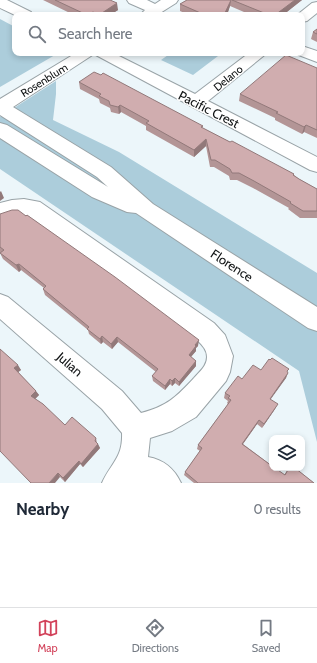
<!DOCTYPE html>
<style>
body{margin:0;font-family:Cabin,sans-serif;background:#f2f2f3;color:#1f2937}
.controls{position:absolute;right:12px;bottom:12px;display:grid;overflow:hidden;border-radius:8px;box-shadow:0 2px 6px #0003}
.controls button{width:36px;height:36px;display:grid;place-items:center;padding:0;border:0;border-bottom:1px solid #e0e1e3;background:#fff;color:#1f2937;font:20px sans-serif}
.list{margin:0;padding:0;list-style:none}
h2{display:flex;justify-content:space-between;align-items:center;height:52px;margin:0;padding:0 16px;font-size:17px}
h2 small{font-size:13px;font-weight:400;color:#747a83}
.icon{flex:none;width:22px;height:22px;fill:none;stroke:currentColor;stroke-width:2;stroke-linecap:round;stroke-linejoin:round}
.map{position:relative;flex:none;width:317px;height:483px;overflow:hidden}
.search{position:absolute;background:#fff;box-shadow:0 2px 6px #0003;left:12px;right:12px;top:12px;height:44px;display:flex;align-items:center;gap:10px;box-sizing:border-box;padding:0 14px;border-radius:8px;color:#747a83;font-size:15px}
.sheet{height:124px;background:#fff}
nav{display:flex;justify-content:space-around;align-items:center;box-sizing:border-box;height:56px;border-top:1px solid #e0e1e3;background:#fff;font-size:11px;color:#747a83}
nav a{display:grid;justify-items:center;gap:2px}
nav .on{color:#d2425a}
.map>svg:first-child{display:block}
.green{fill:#accddb}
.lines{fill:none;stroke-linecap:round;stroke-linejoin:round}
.minor-casing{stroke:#99a3a7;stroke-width:2}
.minor{fill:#fff;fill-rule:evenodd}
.wall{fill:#b39596}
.shaded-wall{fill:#92797a}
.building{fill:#d0adaf;stroke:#92797a}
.labels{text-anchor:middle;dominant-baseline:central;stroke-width:3;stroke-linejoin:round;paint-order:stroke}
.far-street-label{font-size:11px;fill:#101314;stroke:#fff}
.street-label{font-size:13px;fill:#101314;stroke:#fff}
</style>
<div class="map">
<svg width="317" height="483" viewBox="0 0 317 483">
<rect width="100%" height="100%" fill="#ecf6fa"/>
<path class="green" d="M0,19L15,27V53H55V55L0,87Z
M171,53H222L193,75L161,60Z
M56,81V94L53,120L119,152L317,273V442L299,371L0,169V117Z"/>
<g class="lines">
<g class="minor-casing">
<path id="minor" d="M0,0H7L31,12L33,15H15L0,8Z
M127,0H147L155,4L161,0H178L176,3L157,15H140L145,10L129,3Z
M317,2V13L307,21L302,22V15H297L312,3Z
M302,46L317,51V62L296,54L295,53H302Z
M76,53H113L195,94L249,53H267L208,101L317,157V172L310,170L94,54L13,107L111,167L153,204L317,307V331L308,328L136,213L127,212L92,197L0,138V123L7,125L108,187L97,177L0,115V99Z
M24,199L40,202L214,323L225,335L233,356L230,372L226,381L196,417L172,431L150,438L148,457C164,460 174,468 181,483H102C111,463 123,458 122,433L102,409L0,319V294L8,297L122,391L141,413C168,406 176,397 194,378C200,371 207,366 207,357C207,349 201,344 196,339L27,215H14L0,221V203L12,200Z"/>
</g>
<use href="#minor" class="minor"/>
</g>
<path class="wall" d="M43,0H110L118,10L110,15H74Z
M187,0H302L283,15H251L230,6L227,15H189L180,11V4Z
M317,29V42L311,39L313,32Z
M317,68V138L304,132L302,134L275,120V118L239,101L240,94Z
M79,82L203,126L202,128L294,174V175L299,179L317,189V218H300L288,209L289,208L253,188L237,180H230L229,176L214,167H210L206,146L194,157L146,130V126L121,112L119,114L111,112L110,108L100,103L99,99L80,89Z
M0,214L198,346L196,348V351L191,357L196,361V366L179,386L175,383L172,386L170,384L165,390L153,381L152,376L156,372L118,342L112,349L103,342L101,344L89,334L88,330L45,295L43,289L44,288L21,270L19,272L3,259L0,253L1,252H0Z
M0,349L21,370L18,372L39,395L35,399L65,425L96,438L97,443L100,448L83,467L80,464L65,482L60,477L0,451Z
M261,370L287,372L286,378L270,399L275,409L262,428L257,424L243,444L284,475L289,468H295L314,483H194L184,475L185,472L200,451L197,449L198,445L228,404L227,403L228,401L224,398L225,393L242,379Z"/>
<path class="shaded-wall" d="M231,0L230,6L227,15H224Z
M295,0H302L283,15H275Z
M117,3L118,10L110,15H99Z
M93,12V15H87Z
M120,105L121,112L119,114L118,107Z
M306,125L304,132L302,134L304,127Z
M206,139V146L194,157V150Z
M1,191L4,198L0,201V192Z
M19,264L21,270L19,272L16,265Z
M102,336L103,342L101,344L100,339Z
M117,337L118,342L112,349L111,344Z
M199,340L198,346L196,348V351L188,360L189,355L195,345Z
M196,361V366L179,386V382Z
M18,365L21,370L17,373L14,368Z
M288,373L286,378L268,403L270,399Z
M175,378V383L172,386V381Z
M170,379V384L165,390V386Z
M36,391L39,395L34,400L31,396Z
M278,404L275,409L262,428L264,424Z
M259,420L257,424L240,448L242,444Z
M98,444L100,448L83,467L81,464Z
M79,461L80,464L65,482L63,478Z
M58,473L60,477L55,483H49Z"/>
<path class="building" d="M55,0H110L117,3L99,15L93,12L87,15Z
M187,0H231L224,15H205L180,4Z
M232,0H295L275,15H269Z
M317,29V34L313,32Z
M286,55L317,68V130L306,125L304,127L276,113L278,112L240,94Z
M94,72L101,75L103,73L203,126L201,127L230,142L232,141L294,174L293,175L299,179L317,189V211H303L290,203L291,202L254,181L239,173H232L230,169L215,160H211L206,139L194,150L146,123L149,121L120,105L118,107L110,105L109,101L99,96L101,94L79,82Z
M12,210H18L26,216L27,215L115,277L199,340L195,345L196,346L189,355L196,361L179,382L175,378L172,381L170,379L165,386L152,376L158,369L117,337L111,344L102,336L100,339L87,329L89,327L43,289L46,286L19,264L16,265L0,253L4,250L0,247V214Z
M0,349L18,365L14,368L36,391L31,396L43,404L65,425L72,417L96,438L95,441L98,444L81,464L79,461L63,478L58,473L49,483H31L0,451Z
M272,358L289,369L287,371L288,373L270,399L278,404L264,424L259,420L242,444L272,466V468H275L285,475L289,468H295L314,483H198L185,472L202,448L198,445L231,400L228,398L230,396L225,393L238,376L242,379L253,365L261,370L269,359L270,360Z"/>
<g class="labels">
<g class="far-street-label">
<text transform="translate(228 78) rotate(-39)">Delano</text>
<text transform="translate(44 80) rotate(-32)">Rosenblum</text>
</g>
<g class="street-label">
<text transform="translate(209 109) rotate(27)">Pacific Crest</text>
<text transform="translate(232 265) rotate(33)">Florence</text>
<text transform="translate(70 364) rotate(41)">Julian</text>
</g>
</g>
</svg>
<div class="controls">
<button><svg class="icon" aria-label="layers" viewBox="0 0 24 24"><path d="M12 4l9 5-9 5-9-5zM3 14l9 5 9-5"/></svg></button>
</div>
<div class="search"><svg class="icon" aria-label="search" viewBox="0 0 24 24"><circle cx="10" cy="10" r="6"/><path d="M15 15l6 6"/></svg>Search here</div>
</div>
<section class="sheet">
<h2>Nearby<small>0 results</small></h2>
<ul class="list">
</ul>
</section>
<nav>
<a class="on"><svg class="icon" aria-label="map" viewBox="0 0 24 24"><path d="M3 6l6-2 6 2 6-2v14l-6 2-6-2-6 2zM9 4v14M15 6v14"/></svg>Map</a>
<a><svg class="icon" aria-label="directions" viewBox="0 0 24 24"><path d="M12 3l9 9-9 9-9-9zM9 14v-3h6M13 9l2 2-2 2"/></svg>Directions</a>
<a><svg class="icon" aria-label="saved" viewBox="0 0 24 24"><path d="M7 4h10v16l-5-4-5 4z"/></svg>Saved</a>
</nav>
